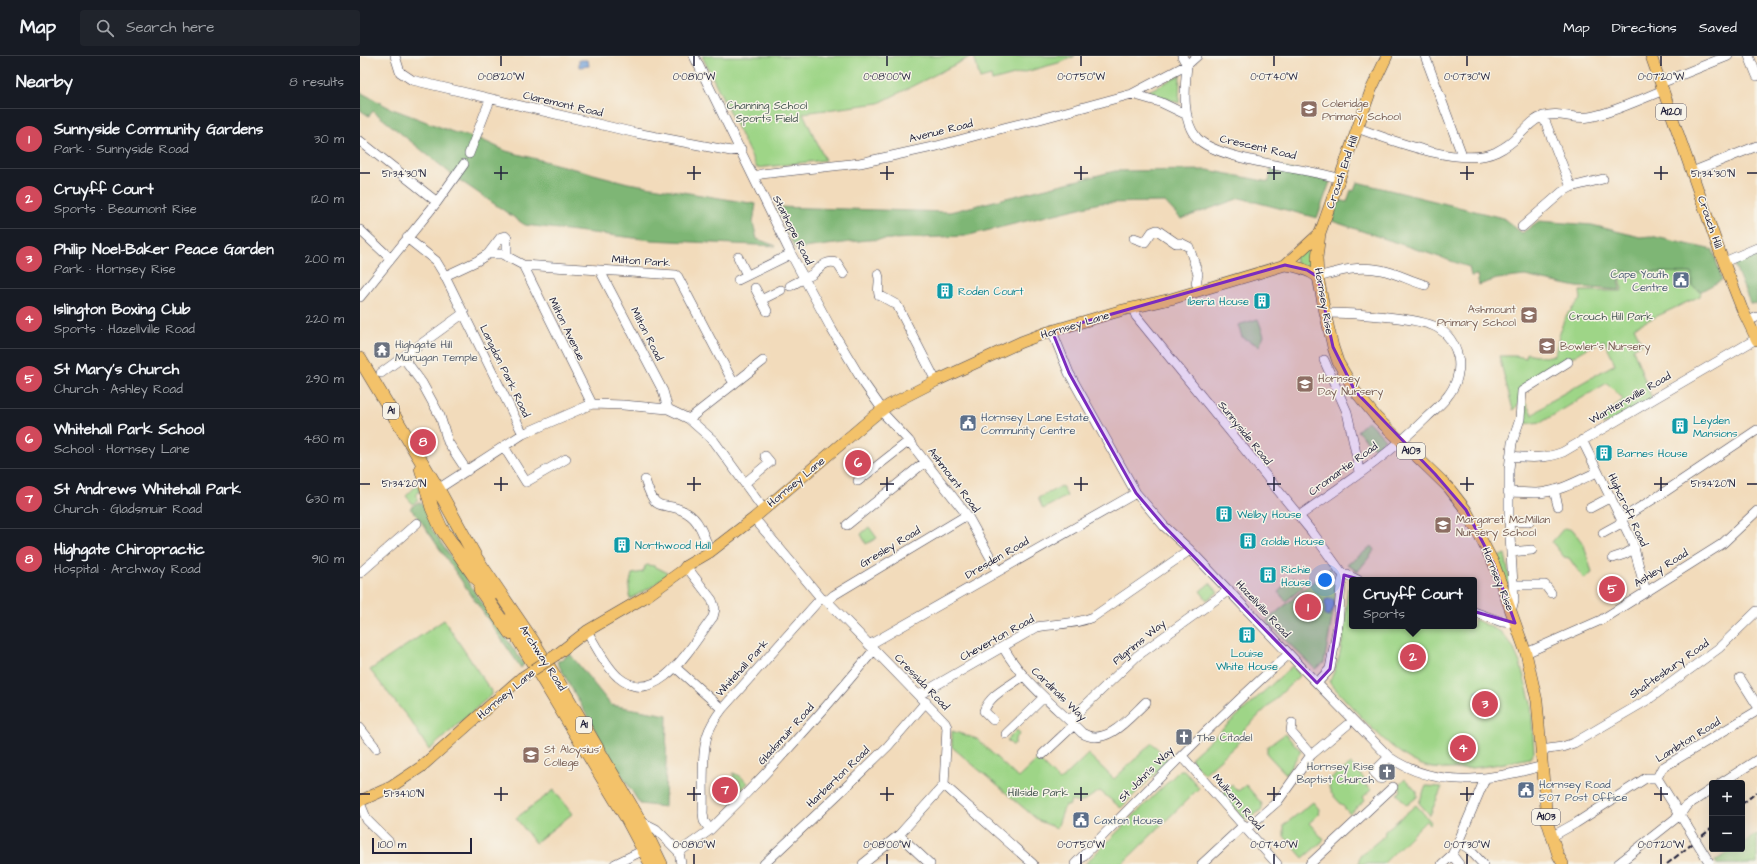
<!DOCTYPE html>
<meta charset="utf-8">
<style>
body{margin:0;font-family:"Architects Daughter",sans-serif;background:#20242c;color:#f1f3f6}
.controls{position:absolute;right:12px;bottom:12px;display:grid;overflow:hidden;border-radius:4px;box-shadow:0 4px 16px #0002}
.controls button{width:36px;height:36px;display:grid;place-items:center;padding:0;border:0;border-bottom:1px solid #363941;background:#171b24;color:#f1f3f6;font:20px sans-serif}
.scale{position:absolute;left:12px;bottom:10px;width:100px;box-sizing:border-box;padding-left:4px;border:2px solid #22223b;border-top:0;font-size:11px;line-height:14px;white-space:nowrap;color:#22223b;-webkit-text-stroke:3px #f7f3e8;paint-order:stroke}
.you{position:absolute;left:965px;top:524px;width:14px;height:14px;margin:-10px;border:3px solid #fff;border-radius:50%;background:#1a73e8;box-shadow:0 0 0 6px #1a73e833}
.badge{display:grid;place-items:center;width:26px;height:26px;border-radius:50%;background:#d1495b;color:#fff;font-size:13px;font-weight:700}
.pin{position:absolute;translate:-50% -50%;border:2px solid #fff;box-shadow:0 1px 4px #0006}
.popup{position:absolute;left:989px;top:521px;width:128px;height:52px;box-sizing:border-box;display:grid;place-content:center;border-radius:4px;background:#171b24;filter:drop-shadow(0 1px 3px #0005);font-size:13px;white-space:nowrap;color:#9ea1a6}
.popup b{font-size:15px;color:#f1f3f6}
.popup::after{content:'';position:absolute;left:50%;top:100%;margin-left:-8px;border:8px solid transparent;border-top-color:#171b24}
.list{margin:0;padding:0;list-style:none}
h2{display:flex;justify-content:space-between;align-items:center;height:52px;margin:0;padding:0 16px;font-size:17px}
h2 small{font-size:13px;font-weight:400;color:#9ea1a6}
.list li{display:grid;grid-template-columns:26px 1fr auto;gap:12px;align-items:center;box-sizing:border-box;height:60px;padding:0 16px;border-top:1px solid #363941}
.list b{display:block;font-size:15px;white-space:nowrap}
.list p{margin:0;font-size:13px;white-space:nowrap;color:#9ea1a6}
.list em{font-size:13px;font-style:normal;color:#9ea1a6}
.icon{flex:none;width:22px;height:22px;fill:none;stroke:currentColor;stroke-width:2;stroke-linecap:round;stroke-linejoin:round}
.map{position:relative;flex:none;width:1397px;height:808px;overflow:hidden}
header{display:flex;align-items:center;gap:24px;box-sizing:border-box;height:56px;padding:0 20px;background:#171b24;border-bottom:1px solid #363941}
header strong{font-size:19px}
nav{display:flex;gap:22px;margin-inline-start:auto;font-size:14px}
.search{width:280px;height:36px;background:#20242c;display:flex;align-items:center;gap:10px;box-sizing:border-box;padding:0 14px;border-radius:4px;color:#9ea1a6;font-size:15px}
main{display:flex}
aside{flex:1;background:#171b24}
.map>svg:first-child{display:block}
.green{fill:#9ed587;stroke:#607c61}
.forest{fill:#7eb674;stroke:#506c58}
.water{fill:#6f9ed8;stroke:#48608a}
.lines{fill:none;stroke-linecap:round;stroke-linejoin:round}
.minor-casing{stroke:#413e4e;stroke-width:10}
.major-casing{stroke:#413e4e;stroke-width:12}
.highway-casing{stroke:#413e4e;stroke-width:14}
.minor{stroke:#fff;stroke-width:9}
.major{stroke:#f3c26a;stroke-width:11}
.highway{stroke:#f3c26a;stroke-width:13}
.rail{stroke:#22223b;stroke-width:2;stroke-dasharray:6 3;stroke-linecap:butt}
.minor-bridge-casing{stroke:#413e4e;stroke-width:10;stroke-linecap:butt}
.major-bridge-casing{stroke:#413e4e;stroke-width:12;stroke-linecap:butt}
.minor-bridge{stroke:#fff;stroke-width:9}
.major-bridge{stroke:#f3c26a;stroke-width:11}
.marked{fill:#7b2cbf;fill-opacity:0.2;stroke:#7b2cbf;stroke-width:3;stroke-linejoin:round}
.ticks{fill:none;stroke:#22223b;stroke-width:1.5}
.labels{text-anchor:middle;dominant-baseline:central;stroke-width:3;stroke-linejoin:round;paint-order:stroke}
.shield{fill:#f7f3e8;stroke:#62616f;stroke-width:1}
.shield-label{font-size:10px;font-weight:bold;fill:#22223b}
.education-label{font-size:11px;fill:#785e54;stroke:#f7f3e8;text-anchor:start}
.street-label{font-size:11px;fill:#22223b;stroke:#f7f3e8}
.park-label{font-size:11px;fill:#475852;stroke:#f7f3e8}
.service-label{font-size:11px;fill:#4e5e75;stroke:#f7f3e8;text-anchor:start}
.culture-label{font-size:11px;fill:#0d838f;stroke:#f7f3e8;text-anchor:start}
.worship-label{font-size:11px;fill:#5b616d;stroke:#f7f3e8;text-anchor:start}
.ticks-label{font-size:10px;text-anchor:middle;fill:#22223b;stroke:#f7f3e8;stroke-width:3;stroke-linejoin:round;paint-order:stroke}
</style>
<header>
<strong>Map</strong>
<div class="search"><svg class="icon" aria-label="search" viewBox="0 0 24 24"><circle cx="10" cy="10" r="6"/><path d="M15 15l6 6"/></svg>Search here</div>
<nav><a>Map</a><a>Directions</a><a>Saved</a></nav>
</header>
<main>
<aside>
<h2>Nearby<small>8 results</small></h2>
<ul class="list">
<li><span class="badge">1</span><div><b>Sunnyside Community Gardens</b><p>Park · Sunnyside Road</p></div><em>30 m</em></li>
<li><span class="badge">2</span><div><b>Cruyff Court</b><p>Sports · Beaumont Rise</p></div><em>120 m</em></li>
<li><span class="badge">3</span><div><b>Philip Noel-Baker Peace Garden</b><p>Park · Hornsey Rise</p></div><em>200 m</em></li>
<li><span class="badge">4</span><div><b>Islington Boxing Club</b><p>Sports · Hazellville Road</p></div><em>220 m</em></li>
<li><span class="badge">5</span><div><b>St Mary's Church</b><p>Church · Ashley Road</p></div><em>290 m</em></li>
<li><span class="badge">6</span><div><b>Whitehall Park School</b><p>School · Hornsey Lane</p></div><em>480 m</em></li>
<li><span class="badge">7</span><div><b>St Andrews Whitehall Park</b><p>Church · Gladsmuir Road</p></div><em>630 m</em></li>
<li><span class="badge">8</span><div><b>Highgate Chiropractic</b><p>Hospital · Archway Road</p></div><em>910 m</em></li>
</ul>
</aside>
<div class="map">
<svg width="1397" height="808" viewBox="0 0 1397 808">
<rect width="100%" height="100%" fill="#f7f3e8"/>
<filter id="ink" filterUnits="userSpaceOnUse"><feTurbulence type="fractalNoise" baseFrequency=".025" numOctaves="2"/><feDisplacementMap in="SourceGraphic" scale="8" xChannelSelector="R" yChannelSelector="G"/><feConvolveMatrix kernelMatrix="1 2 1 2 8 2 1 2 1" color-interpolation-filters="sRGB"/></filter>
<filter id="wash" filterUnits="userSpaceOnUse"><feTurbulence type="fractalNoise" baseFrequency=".012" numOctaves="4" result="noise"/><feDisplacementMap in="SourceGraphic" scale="16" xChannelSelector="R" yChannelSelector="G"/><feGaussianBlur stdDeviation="0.9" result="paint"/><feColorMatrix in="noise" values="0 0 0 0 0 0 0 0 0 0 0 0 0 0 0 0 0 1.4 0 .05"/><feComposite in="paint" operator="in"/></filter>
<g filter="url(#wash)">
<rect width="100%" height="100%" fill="#f2dbbb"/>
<path class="green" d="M342,0H612L519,47L443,57L465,104L397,112Z
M614,0H715L702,6L632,25L631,20L620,23Z
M820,19L819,47L787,36Z
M958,188V221L937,210L935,201L941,195Z
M1260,215L1333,217L1332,230L1341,235L1340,240L1274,271L1282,288L1273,293L1292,343L1243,369L1241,364L1263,343L1247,327L1182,366L1163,368L1164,345L1173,359L1192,344L1255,308L1244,284L1224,294L1161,333V346L1153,354L1139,300H1156L1166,302L1167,297L1184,301L1195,299C1201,273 1200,262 1221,244L1220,235H1262Z
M898,263L904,280L899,290L882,281L878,269Z
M1008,365L1025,383L1015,393L997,375Z
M58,428L60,435L56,438L58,444L53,448L46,440Z
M702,430L707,440L683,453L678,442Z
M84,454L107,500L82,464Z
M509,471L517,482L506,488L501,478Z
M1204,472L1213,474L1224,489L1232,517L1224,523L1209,502L1204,501L1192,486Z
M1012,490L1015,494L998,515L987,509Z
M1145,498L1151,530L1148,532L1137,502Z
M288,509L294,510L308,517L293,530L270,543L269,531L272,518L283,516L285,510Z
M970,512L975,528L976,540L964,607L955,613L906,565Z
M934,521L943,531L926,545L918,536Z
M850,527L858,536L847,544L840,535Z
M988,532L992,533V570H1114V563L1141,576L1153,591L1160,607L1171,647L1174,696L1170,702C1139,708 1106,716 1073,712C1037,707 993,651 969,626C985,598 984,563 988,532Z
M84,564L131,635V639L69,694L52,667L10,614Z
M932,610L940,619L883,675L886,680L844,718L832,705V701Z
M657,674L660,678L655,683V688L652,689L647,684Z
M592,675L617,683L658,722L678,703L700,725L728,698L754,723L792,687L809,704L761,752L740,735L720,747L711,745L709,750L705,749L697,772L679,765L592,691Z
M925,678L941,695L926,718L907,698V691Z
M991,708L1005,724L1003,726L1011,734L1003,741L1005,744L990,758L971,737L969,732L970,723Z
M820,714H824L839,732L762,808H725Z
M373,717L380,720L388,727L380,735L377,732L380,725L374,722Z
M1045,723L1057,736V741L1047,749L1037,738L1041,735L1039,729Z
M872,729L878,735L886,729L902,748V753L889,764H885L864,740V736Z
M1066,730L1082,731L1070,759L1059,747Z
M194,734L212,758L175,787L156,762Z
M953,746L959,753L958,759L949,767L964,784L943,802L924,780V769Z
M1056,749L1071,766L1069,768L1066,765L1023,808H998L1000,800L1024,780L1025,775Z
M1397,778V808H1357L1355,805L1374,793H1382V788Z"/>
<path class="forest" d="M0,36L30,52L93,76L120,83L146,95L268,127L396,148L393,167L397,183L416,190L291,184L165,169L95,121L13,55L9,60L0,54Z
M912,108L970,126L957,162L880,142L821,163L805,146L740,147L605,180L507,184L435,193L416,151L590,156L755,115L848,114L909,126Z
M997,126L1143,162L1162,177L1179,165L1232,169L1280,181L1291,180L1353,194L1362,224L1341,235L1332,230V217L1259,215L1260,234L1217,231L1165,220L1137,223L1119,229L1117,219L1111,220L1109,211L972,165L979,144L987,146L991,134L994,135Z
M1397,200V248L1390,247L1374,208Z
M57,447H62L72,464L71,472L164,608L161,612L60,464L50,452Z
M210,598L251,649L307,659L305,751L280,748L245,692L197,606Z"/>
<path class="water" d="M219,4H228L229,10L219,11Z
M968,543H973C976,549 973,555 969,560L965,559V544Z
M1121,634L1122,640L1133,638L1134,643L1118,646L1116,635Z"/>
</g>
<g filter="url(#ink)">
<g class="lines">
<g class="minor-casing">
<path id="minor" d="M35,0L40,16L52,24L276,77L371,95L381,93
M334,0L431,198L472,274L503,326L522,353
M837,0L827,9C825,30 821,65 837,82C857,104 943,112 974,121
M1065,0L1102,99
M1389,0L1397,20
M1301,27L1368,0
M772,38L800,46L827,59
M1183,60L1211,131
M997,72C1030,84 1102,112 1136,96C1144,92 1152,87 1158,80C1167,72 1173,63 1184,60C1200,55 1213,64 1229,61C1250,58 1283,42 1304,34
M0,85L77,146
M109,98L130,44
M1332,116L1397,90
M394,121L401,118L500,107L577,90L647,71L680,63L772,38L827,9L822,0
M1162,171L1202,136L1211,131L1243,123
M0,174L30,202
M47,182L76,205L85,220L163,378
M774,182L785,186L792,176L797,174L816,187H821L829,191L838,218L836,227L840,234
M128,198L141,181L145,180L147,182V201
M378,201L387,219
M1364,206L1397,192
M163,209L232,348
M240,215L303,335L308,353
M518,218C521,225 517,231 519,239L537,249L576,325
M85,220L117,205L128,198H142L163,209L316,219L318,221L374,328
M958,221C979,215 999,209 1021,214C1037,217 1050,225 1065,229
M378,224L431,198
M430,230C437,226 446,222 453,218C461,211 465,204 477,207L484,218
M395,232L407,255
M0,241L77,146L104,108
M401,244L421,234
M773,252L776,260L952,476L981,516L998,524
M1388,265L1397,261
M692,275L709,317L776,437L804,470L830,494L947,617L1029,701C1077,734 1130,724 1183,710
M43,301L62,327L80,360L88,386L107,415
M964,304L987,356L997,402L999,417
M21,317L104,257
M520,354L549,385L607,459L638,515
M329,363L403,305
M1222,384L1272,485L1286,536
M144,391L166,426L206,403
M1150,400C1169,402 1186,403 1203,396L1396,283
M285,424C297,462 302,442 327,457C340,464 345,483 350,496
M498,425L549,385
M385,427L410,406L405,400
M78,433L163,378L232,348L263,349L308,353L329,363L354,385L404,454
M1194,434L1198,450
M1148,436C1158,436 1168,437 1177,437C1199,436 1218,425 1237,416
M1230,452L1251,441
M939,460C983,429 1028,400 1066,362C1073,355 1081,349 1087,341C1096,330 1101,315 1098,301C1095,289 1090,279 1078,272C1059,261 989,257 965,257
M394,462L461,542L467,545L585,667L587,671L584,729L673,808
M1261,463L1300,439L1397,374
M1149,465L1169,466
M487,469L565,406
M1243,477L1263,466
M1151,496L1172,494
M1253,502L1265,498L1275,492
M0,517L57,467
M1154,529H1185L1191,537
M467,545L474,539L607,459
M1114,556L1142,566L1155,567
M1151,556L1154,544L1149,465V413L1152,387L1160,363L1162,335L1208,306
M227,575C236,590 245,609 258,621C297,655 333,587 353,561L355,553L352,544L326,510
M509,589L776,437
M643,591C663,626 694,649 722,677C746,692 770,661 786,646
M1166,597L1241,564L1286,536L1362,488L1397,455
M315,611L362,653
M1380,622L1397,649
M957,627L970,613L978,569L981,529L984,519
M559,639L677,571C696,567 715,569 733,561L830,494
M633,664L624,655C630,638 649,631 663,620
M710,664L777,600L869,534
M932,667L931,676L951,699
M0,672L16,692
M646,678L684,641
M1181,694L1202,691L1214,687L1289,643L1359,592L1397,555
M683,698L714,669
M822,700L917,808
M1297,722L1302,712L1397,655
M1297,722L1327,770
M1021,723L1014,716L1029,701
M1361,727L1397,704
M0,747L7,764L29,786
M280,765L296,773L319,796L321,808
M886,773L918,745L951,699L987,669
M350,774C408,717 462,657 514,594
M539,779L570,808
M1191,781L1216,767L1286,722H1297
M1099,786L1109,793L1123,808
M319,796L350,774L344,765L343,757C344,734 341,701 347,680C350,670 356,661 362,653L461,542
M1092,799L1099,808
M255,808L284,794
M404,808L490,727L528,690L566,646
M503,808L539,779L584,729
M715,808C785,737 854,664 929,598
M842,808L884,769
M950,808L1033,731
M1082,808L1092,799L1096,791L1125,723
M1258,808L1320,759L1326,750L1352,733"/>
</g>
<g class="major-casing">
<path id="major" d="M1027,0L1011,34L960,177L957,202L958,221L964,252L973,291L978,306L995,335L1016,361L1089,432L1106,454L1134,508L1166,597L1177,645L1187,765L1198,799L1203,808
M1291,0L1359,194L1382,253L1397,284
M925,209C938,210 947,213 958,221
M196,599L227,575L287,540L323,514L326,510L350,496L394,462L514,360L529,349L576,325L661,286L688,276L763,254L811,243L925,209L960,177
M0,745L31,731L61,711L161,622"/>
</g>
<g class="highway-casing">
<path id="highway" d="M0,303L78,433L116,502L172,584L200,629L280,765L301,808
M61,412L72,452L81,472L115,521L123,528L131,539
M120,533L150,577
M149,564L157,576L159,584L266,761L291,808"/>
</g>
<use href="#minor" class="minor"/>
<use href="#major" class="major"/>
<use href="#highway" class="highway"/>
<path class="rail" d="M1382,748L1397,736
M1307,808L1352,772"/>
<g class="minor-bridge-casing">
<path id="minor-bridge" d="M1327,770L1349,806"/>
</g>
<g class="major-bridge-casing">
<path id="major-bridge" d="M161,622L196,599"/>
</g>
<use href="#minor-bridge" class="minor-bridge"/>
<use href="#major-bridge" class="major-bridge"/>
</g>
</g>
<path class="marked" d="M925,209L947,214L958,221L973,291L995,335L1075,418L1106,454L1134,508L1155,567L984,519L970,613L957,627L804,470L776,437L709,317L692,275Z"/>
<path class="ticks" d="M141,0V10M334,0V10M527,0V10M721,0V10M914,0V10M1107,0V10M1301,0V10M141,110V124M334,110V124M527,110V124M721,110V124M914,110V124M1107,110V124M1301,110V124M0,117H10M134,117H148M327,117H341M520,117H534M714,117H728M907,117H921M1100,117H1114M1294,117H1308M1387,117H1397M141,421V435M334,421V435M527,421V435M721,421V435M914,421V435M1107,421V435M1301,421V435M0,428H10M134,428H148M327,428H341M520,428H534M714,428H728M907,428H921M1100,428H1114M1294,428H1308M1387,428H1397M141,731V745M334,731V745M527,731V745M721,731V745M914,731V745M1107,731V745M1301,731V745M0,738H10M134,738H148M327,738H341M520,738H534M714,738H728M907,738H921M1100,738H1114M1294,738H1308M334,798V808M527,798V808M721,798V808M914,798V808M1107,798V808M1301,798V808"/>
<defs>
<g id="school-square" transform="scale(0.9)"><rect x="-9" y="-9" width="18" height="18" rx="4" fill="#8d6e63" stroke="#f7f3e8"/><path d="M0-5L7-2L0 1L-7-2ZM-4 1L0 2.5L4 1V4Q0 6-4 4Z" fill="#fff"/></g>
<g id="civic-square" transform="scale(0.9)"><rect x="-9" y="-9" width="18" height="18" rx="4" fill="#5c6f8a" stroke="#f7f3e8"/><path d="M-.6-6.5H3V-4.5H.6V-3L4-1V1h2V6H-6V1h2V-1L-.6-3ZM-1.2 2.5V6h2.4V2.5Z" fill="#fff"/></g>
<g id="building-square" transform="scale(0.9)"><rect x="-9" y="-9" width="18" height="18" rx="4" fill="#0f9aa8" stroke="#f7f3e8"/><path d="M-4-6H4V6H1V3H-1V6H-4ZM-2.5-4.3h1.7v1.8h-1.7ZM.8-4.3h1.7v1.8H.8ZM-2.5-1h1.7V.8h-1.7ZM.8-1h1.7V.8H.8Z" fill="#fff"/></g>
<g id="temple-square" transform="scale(0.9)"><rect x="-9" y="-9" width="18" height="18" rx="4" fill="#6b7280" stroke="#f7f3e8"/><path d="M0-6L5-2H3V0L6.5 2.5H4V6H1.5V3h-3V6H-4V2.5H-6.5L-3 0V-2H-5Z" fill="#fff"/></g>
<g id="church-square" transform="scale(0.9)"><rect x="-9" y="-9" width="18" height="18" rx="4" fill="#6b7280" stroke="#f7f3e8"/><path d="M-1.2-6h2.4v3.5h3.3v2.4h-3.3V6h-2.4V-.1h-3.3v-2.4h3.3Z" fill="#fff"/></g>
</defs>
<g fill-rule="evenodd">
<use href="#school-square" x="949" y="53"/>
<use href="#civic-square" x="1321" y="224"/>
<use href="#building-square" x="585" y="235"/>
<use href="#building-square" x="902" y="245"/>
<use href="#school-square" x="1169" y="259"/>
<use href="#school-square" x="1187" y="290"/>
<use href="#temple-square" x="22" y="294"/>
<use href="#school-square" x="945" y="328"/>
<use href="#civic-square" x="608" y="367"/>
<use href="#building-square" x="1320" y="370"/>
<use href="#building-square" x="1244" y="397"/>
<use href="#building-square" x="864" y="458"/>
<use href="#school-square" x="1083" y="469"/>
<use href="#building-square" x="888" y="485"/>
<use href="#building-square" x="262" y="489"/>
<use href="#building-square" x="908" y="519"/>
<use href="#building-square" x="887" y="579"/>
<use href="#church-square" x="824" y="681"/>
<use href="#school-square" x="171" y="699"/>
<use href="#church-square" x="1027" y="716"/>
<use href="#civic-square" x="1166" y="734"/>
<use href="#civic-square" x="721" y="764"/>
</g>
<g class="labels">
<g class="shield">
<rect x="1296" y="48" width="30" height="16" rx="3"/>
<rect x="23" y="347" width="16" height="16" rx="3"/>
<rect x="1037" y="387" width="28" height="16" rx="3"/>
<rect x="216" y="661" width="16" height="16" rx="3"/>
<rect x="1172" y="753" width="28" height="16" rx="3"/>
</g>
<g class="shield-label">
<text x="1311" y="56">A1201</text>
<text x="31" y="355">A1</text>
<text x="1051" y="395">A103</text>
<text x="224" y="669">A1</text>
<text x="1186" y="761">A103</text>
</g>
<g class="education-label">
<text x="962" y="47">Coleridge<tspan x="962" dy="13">Primary School</tspan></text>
<text x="1156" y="253" text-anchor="end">Ashmount<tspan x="1156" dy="13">Primary School</tspan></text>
<text x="1200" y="290">Bowler's Nursery</text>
<text x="958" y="322">Hornsey<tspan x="958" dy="13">Day Nursery</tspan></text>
<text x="1096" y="463">Margaret McMillan<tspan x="1096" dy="13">Nursery School</tspan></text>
<text x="184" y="693">St Aloysius'<tspan x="184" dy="13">College</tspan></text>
</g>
<g class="street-label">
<text transform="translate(203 48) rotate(13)">Claremont Road</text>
<text transform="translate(581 75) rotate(-14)">Avenue Road</text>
<text transform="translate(898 91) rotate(13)">Crescent Road</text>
<text transform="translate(982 116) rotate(-71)">Crouch End Hill</text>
<text transform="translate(1350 166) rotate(71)">Crouch Hill</text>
<text transform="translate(433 174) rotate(63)">Stanhope Road</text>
<text transform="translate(281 205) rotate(4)">Milton Park</text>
<text transform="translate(964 245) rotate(80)">Hornsey Rise</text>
<text transform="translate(715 269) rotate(-17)">Hornsey Lane</text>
<text transform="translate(207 273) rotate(64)">Milton Avenue</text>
<text transform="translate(287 278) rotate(63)">Milton Road</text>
<text transform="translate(145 315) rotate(64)">Langdon Park Road</text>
<text transform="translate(1270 342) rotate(-30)">Warltersville Road</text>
<text transform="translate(885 377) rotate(51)">Sunnyside Road</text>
<text transform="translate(983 413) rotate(-36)">Cromartie Road</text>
<text transform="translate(594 424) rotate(53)">Ashmount Road</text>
<text transform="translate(436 426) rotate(-40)">Hornsey Lane</text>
<text transform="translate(1268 454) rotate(65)">Highcroft Road</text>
<text transform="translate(530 491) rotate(-31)">Gresley Road</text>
<text transform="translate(637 502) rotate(-30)">Dresden Road</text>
<text transform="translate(1301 512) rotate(-32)">Ashley Road</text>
<text transform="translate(1138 523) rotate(68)">Hornsey Rise</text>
<text transform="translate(903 553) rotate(47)">Hazellville Road</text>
<text transform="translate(637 582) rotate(-29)">Cheverton Road</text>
<text transform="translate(779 586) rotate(-39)">Pilgrims Way</text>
<text transform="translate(183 602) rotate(57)">Archway Road</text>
<text transform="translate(382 612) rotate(-48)">Whitehall Park</text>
<text transform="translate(1309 613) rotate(-35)">Shaftesbury Road</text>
<text transform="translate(562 626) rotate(46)">Cressida Road</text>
<text transform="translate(146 638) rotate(-40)">Hornsey Lane</text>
<text transform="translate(699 638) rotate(44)">Cardinals Way</text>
<text transform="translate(426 678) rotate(-48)">Gladsmuir Road</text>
<text transform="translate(1328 684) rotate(-32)">Lambton Road</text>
<text transform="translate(786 718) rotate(-45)">St John's Way</text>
<text transform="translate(478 721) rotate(-44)">Harberton Road</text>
<text transform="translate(878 746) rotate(49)">Mulkern Road</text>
</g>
<g class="park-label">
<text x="407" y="49">Channing School<tspan x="407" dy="13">Sports Field</tspan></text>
<text x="1251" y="260">Crouch Hill Park</text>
<text x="678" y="736">Hillside Park</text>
</g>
<g class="service-label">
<text x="1308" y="218" text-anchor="end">Cape Youth<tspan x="1308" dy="13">Centre</tspan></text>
<text x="621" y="361">Hornsey Lane Estate<tspan x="621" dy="13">Community Centre</tspan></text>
<text x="1179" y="728">Hornsey Road<tspan x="1179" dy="13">507 Post Office</tspan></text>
<text x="734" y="764">Caxton House</text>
</g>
<g class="culture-label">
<text x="598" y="235">Roden Court</text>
<text x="889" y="245" text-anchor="end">Iberia House</text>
<text x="1333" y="364">Leyden<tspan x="1333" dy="13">Mansions</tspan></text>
<text x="1257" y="397">Barnes House</text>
<text x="877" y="458">Welby House</text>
<text x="901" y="485">Goldie House</text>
<text x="275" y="489">Northwood Hall</text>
<text x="921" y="513">Richie<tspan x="921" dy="13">House</tspan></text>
<text x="887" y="597" text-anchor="middle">Louise<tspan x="887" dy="13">White House</tspan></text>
</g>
<g class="worship-label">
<text x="35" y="288">Highgate Hill<tspan x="35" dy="13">Murugan Temple</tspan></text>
<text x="837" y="681">The Citadel</text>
<text x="1014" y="710" text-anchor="end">Hornsey Rise<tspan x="1014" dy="13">Baptist Church</tspan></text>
</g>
</g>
<g class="ticks-label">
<text x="141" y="24">0°08'20"W</text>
<text x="334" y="24">0°08'10"W</text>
<text x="527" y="24">0°08'00"W</text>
<text x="721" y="24">0°07'50"W</text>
<text x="914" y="24">0°07'40"W</text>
<text x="1107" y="24">0°07'30"W</text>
<text x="1301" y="24">0°07'20"W</text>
<text x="44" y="121">51°34'30"N</text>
<text x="1353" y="121">51°34'30"N</text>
<text x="44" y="431">51°34'20"N</text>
<text x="1353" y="431">51°34'20"N</text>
<text x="44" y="741">51°34'10"N</text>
<text x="334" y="792">0°08'10"W</text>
<text x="527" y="792">0°08'00"W</text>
<text x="721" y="792">0°07'50"W</text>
<text x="914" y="792">0°07'40"W</text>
<text x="1107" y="792">0°07'30"W</text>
<text x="1301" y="792">0°07'20"W</text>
</g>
</svg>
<div class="controls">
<button>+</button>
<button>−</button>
</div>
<div class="scale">100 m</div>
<div class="you"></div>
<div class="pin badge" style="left:948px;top:551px">1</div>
<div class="pin badge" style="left:1053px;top:601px">2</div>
<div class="popup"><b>Cruyff Court</b>Sports</div>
<div class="pin badge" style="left:1125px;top:648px">3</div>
<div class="pin badge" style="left:1103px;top:692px">4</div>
<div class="pin badge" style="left:1252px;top:533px">5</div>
<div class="pin badge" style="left:498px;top:407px">6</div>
<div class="pin badge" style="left:365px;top:734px">7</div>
<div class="pin badge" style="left:63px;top:386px">8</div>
</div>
</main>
